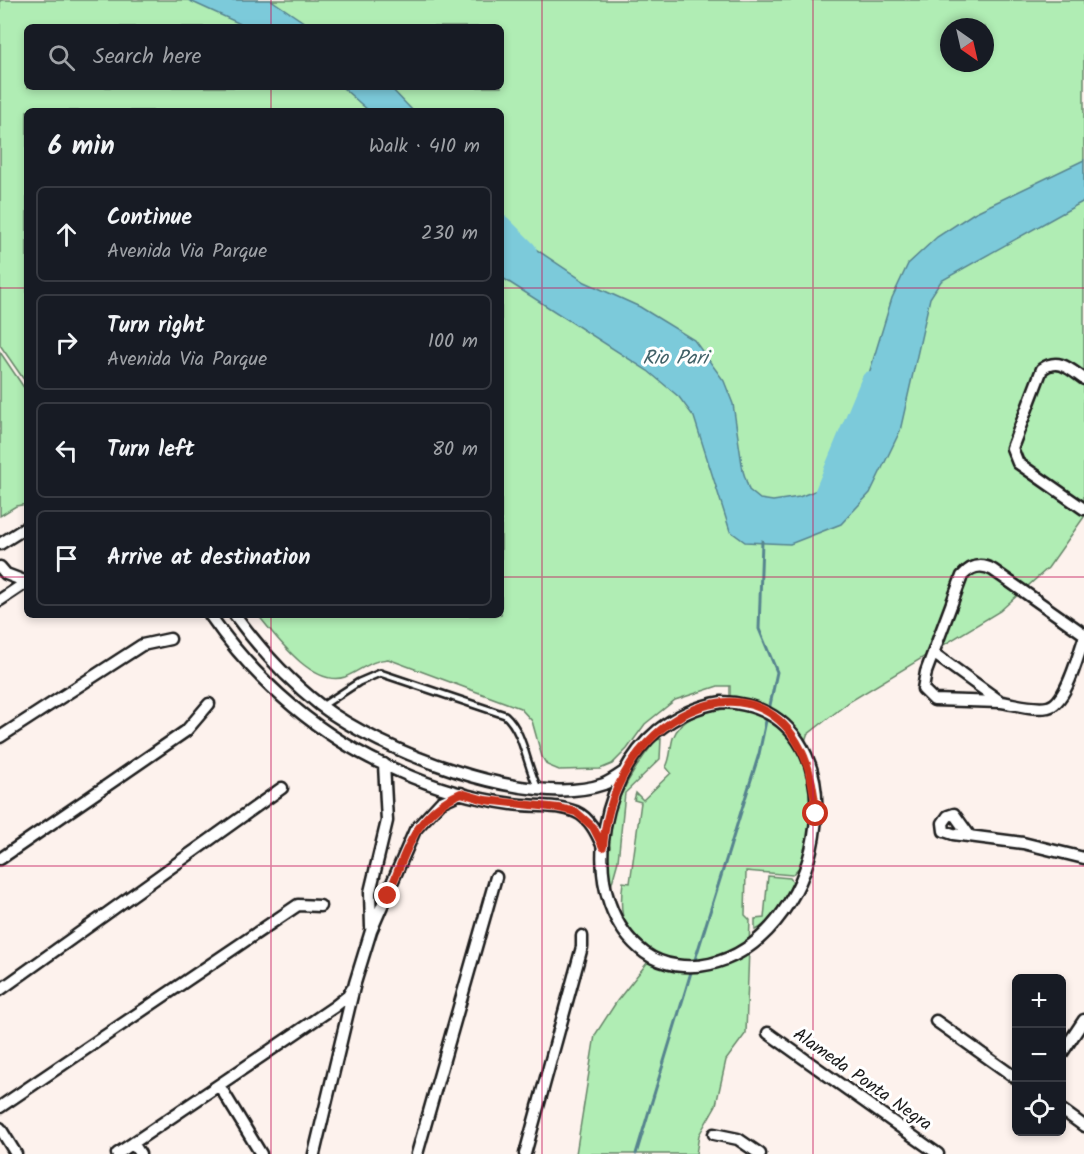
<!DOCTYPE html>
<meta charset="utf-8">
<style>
body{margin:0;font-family:Kalam,sans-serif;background:#242831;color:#f1f3f6}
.controls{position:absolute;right:18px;bottom:18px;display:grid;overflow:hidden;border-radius:9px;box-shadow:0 3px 9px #0003}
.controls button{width:54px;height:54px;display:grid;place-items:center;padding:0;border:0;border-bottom:2px solid #363941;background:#171b24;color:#f1f3f6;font:30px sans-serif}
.compass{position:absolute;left:940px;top:18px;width:54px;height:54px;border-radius:50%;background:#171b24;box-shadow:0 3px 9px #0003;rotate:146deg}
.stop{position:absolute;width:18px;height:18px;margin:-14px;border:4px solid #c8321e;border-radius:50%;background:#fff}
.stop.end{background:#c8321e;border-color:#fff;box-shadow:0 2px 6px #0008}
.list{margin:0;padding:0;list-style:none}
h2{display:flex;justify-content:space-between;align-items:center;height:78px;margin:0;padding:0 24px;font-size:26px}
h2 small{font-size:20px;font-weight:400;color:#9ea1a6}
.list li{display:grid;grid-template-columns:39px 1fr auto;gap:18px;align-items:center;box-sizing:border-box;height:96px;margin:0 12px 12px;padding:0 12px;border:2px solid #363941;border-radius:9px}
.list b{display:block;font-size:22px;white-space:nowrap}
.list p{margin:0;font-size:20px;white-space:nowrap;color:#9ea1a6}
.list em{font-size:20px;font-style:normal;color:#9ea1a6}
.icon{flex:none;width:33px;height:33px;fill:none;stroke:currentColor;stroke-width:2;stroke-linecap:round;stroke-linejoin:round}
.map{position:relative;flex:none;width:1084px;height:1154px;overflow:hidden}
.search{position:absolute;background:#171b24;box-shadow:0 3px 9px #0003;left:24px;top:24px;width:480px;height:66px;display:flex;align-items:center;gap:15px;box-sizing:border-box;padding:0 21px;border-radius:9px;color:#9ea1a6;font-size:22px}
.panel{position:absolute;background:#171b24;box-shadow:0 3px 9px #0003;left:24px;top:108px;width:480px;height:510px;border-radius:9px}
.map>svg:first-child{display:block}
.green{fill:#b0edb4;stroke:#668468;stroke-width:1.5;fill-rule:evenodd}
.water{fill:#7ccada;stroke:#56848e;stroke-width:1.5}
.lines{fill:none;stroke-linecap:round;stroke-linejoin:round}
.stream{stroke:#56848e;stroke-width:3}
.river{stroke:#7ccada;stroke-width:20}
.lane-casing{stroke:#1c1c1c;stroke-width:10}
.street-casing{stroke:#1c1c1c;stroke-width:15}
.lane{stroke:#fff;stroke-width:5}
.street{stroke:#fff;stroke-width:10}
.route{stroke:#c8321e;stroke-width:8}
.grid{fill:none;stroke:#c2185b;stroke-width:1.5;stroke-opacity:0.55}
.labels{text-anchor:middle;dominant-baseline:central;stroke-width:6;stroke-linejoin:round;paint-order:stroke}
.street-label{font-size:18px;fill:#1c1c1c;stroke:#fff}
.water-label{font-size:20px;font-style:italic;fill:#426268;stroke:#fff}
</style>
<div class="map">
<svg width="1084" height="1154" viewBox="0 0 1084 1154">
<rect width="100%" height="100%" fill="#fdf2ed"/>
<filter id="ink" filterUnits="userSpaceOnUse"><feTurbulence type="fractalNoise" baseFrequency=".0167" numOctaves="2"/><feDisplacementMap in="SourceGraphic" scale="12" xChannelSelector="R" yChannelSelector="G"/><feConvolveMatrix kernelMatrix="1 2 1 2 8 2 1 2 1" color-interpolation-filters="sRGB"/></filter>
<g filter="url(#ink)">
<path class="green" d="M0,0H1084V517L1048,568L1000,611L849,702L807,735L802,751L810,791L811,825L803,863L792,875L746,871L745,915L750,920L746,1033L726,1060L716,1105L699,1135L696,1154H576L595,1035L617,1001L655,953C623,934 618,917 623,882L630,883L641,802L634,800L636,793L643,800L671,773L666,767C671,758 670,748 673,738C681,717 706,710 727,709L730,701V686H718L675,700L645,724L627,749L612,764L600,769L559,770L547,765L542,757L532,721L520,708L388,659C371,660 360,671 345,677C313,688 276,637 258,615H501V111H27V384L0,345ZM27,27H501V87H27ZM949,27H985V63H949Z
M0,352L27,392V504L16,506L0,516Z
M661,739L660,759L625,793L618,861L611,886C595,833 624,780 656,740Z
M768,876L790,878L793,882C785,896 771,925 755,930V919L764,918Z"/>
<path class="water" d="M188,0H271L311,27H247Z
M342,87H390L413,111H369Z
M1084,160V201L941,281L930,298L900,431L870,493L841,524L790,544L745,542L730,531L694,417L679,397L648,371L501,277V226L585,282L640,307L694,340L724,381L733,404L743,471L749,490L760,499L773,501L799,497L825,487L840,469L892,298L908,264L937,237L974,213Z"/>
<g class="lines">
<path class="stream" d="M762,541L759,629L777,672L769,710
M694,963L759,754L767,716
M636,1154L692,969"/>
<path class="river" d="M501,225L527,251
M816,502L822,499L871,381"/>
<g class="lane-casing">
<path id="lane" d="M322,706L359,682L380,673L505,715C524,732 526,765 538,788"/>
</g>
<g class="street-casing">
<path id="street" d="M1084,379C1070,369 1058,357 1042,369L1012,448L1018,463L1084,509
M0,544L27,527
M0,567L6,574L27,582
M0,600L27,582
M210,615C257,683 322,739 398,771C433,787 474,799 512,804C533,807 557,804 576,812C590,818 597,834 603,847
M235,615C259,648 288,680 320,705C380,751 530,810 604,784C611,781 618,776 624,772
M933,653L1001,702L934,700L923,689L926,672L962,576C971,566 981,563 993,570L1084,634
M722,702C868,707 829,937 710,964C688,969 663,966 645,953C577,902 597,781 657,731C676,716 698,706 722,702Z
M1001,702C1015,704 1034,710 1048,707C1066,704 1078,655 1084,639
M0,737L142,645L170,639
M969,835L954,814L948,816L943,823L944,831L953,834L1023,843L1084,858
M0,859L186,731L209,704
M371,927L370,892L387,821L384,764
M0,990L282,788
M936,1021L1016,1078
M768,1033L938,1154
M1062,1053L1084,1020
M219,1085L261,1154
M0,1107L298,905L320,906
M1062,1110L1084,1126
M0,1128L16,1154
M714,1134L738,1139L760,1154
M133,1143L140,1154
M117,1154L334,1007L348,996L352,989
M314,1154L355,983L371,931L415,830L441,802L461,793
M417,1154L496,877
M525,1154L582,947V936"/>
</g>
<use href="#lane" class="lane"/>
<use href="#street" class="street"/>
</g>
</g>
<g class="lines" filter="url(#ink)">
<path class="route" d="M388,896C406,852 414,814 461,793L485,800L559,808L576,812L593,827L603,847C614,695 804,630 816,814"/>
</g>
<path class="grid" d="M271,0V27M542,0V1154M813,0V1154M271,87V111M0,288H27M501,288H1084M0,577H27M501,577H1084M271,615V1154M0,866H1084"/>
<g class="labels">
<g class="street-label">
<text transform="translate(862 1080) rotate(35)">Alameda Ponta Negra</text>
</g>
<g class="water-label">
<text x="675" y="359">Rio Pari</text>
</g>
</g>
</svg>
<div class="controls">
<button>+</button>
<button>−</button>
<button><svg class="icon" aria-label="locate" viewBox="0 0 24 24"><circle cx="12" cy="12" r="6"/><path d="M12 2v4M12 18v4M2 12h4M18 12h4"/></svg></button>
</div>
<svg class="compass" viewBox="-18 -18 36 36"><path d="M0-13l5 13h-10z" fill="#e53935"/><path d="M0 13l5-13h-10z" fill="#9ea1a6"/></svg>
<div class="stop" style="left:816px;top:814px"></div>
<div class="stop end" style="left:388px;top:896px"></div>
<div class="search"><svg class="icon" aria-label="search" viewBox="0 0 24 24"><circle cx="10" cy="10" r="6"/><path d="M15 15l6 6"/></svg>Search here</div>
<section class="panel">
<h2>6 min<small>Walk · 410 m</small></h2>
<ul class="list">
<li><svg class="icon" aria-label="ahead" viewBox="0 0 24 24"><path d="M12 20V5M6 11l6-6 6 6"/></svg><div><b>Continue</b><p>Avenida Via Parque</p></div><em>230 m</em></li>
<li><svg class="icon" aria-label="right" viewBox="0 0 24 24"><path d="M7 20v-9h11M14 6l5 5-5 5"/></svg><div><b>Turn right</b><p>Avenida Via Parque</p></div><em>100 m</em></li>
<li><svg class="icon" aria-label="left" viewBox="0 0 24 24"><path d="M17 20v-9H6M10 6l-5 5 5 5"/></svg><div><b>Turn left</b></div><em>80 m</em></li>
<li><svg class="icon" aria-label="arrive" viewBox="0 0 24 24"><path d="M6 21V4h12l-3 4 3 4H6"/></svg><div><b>Arrive at destination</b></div></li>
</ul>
</section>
</div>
